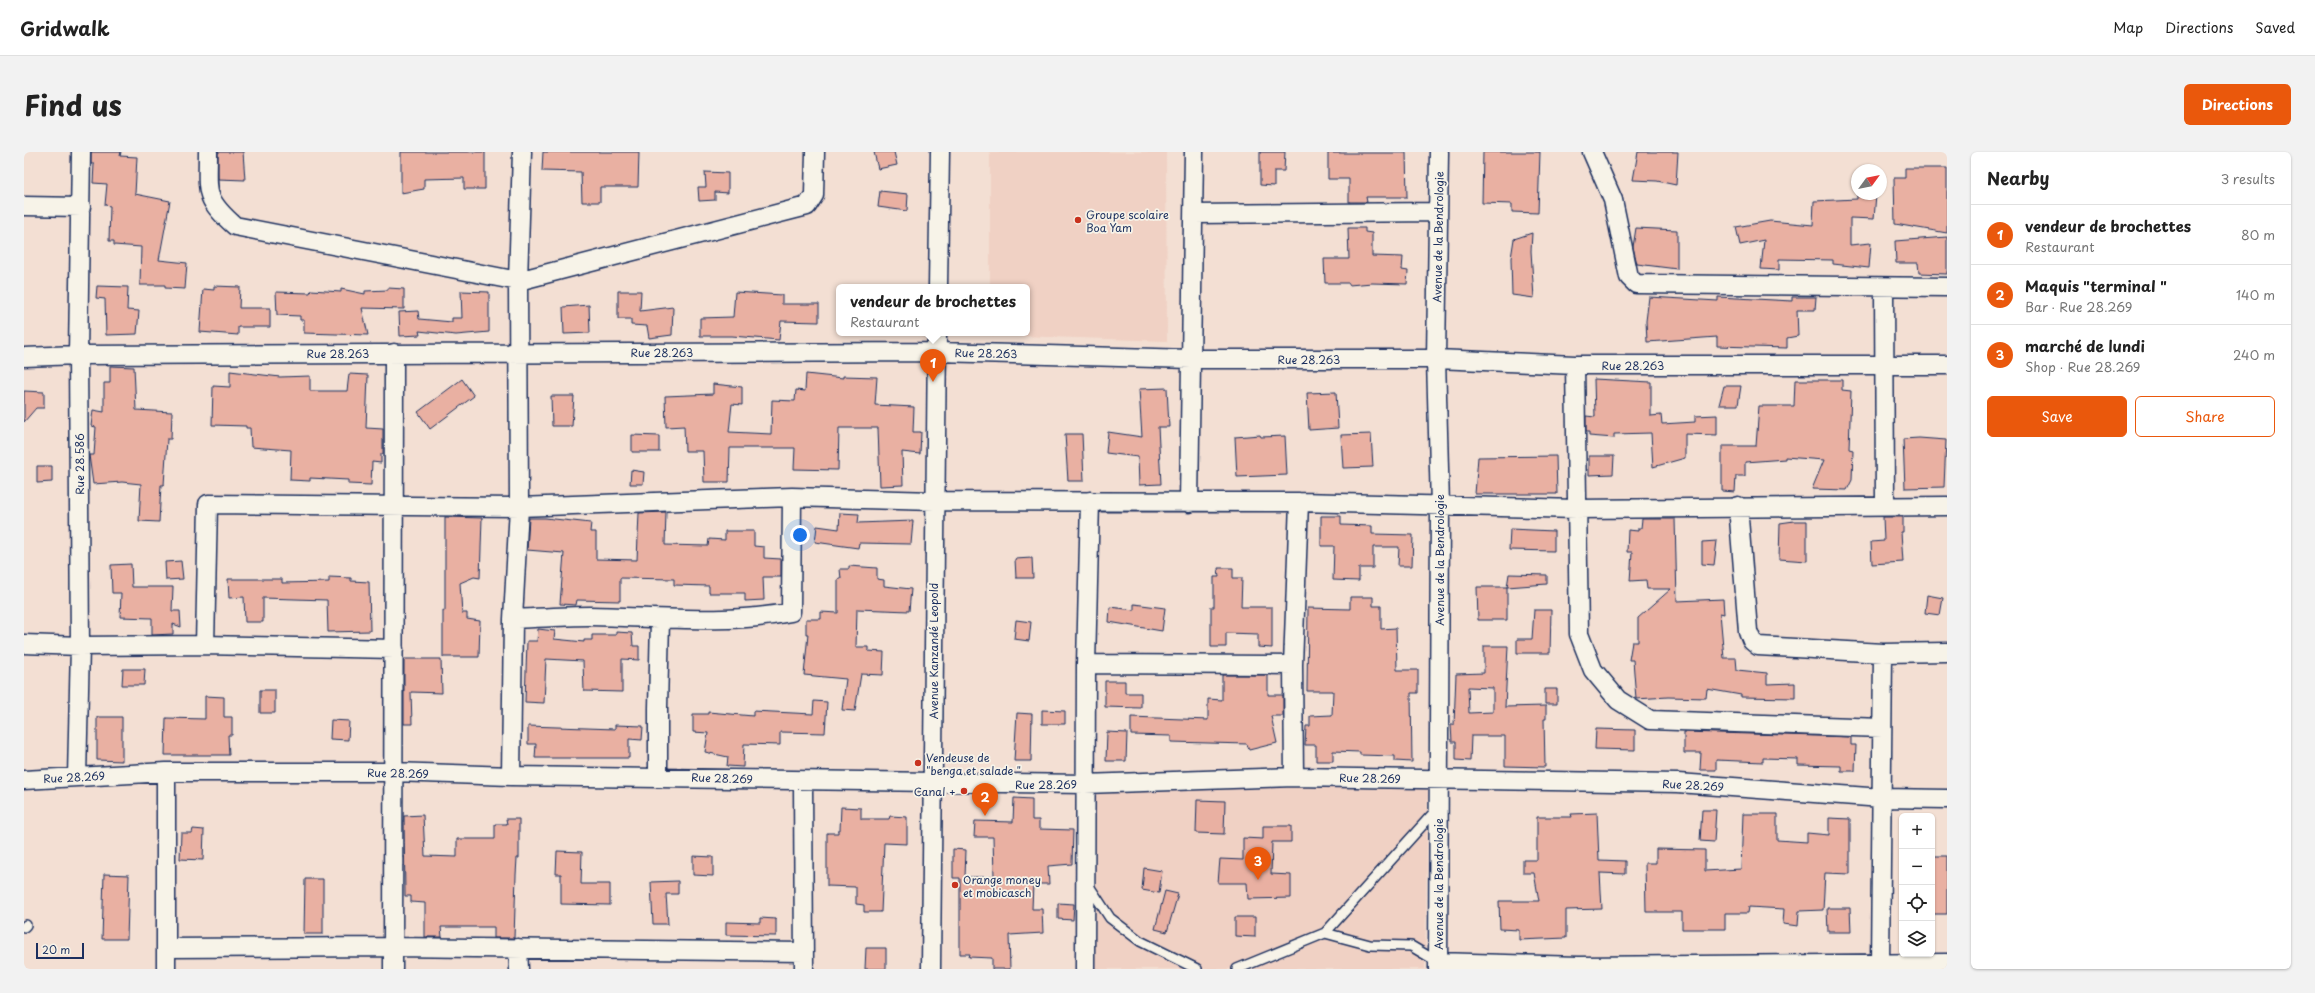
<!DOCTYPE html>
<meta charset="utf-8">
<style>
body{margin:0;font-family:"Playpen Sans",sans-serif;background:#f2f2f2;color:#222}
.controls{position:absolute;right:12px;bottom:12px;display:grid;overflow:hidden;border-radius:6px;box-shadow:0 1px 3px #0004}
.controls button{width:36px;height:36px;display:grid;place-items:center;padding:0;border:0;border-bottom:1px solid #e0e0e0;background:#fff;color:#222;font:20px sans-serif}
.compass{position:absolute;left:1827px;top:12px;width:36px;height:36px;border-radius:50%;background:#fff;box-shadow:0 1px 3px #0004;rotate:57deg}
.scale{position:absolute;left:12px;bottom:10px;width:48px;box-sizing:border-box;padding-left:4px;border:2px solid #1b2f5e;border-top:0;font-size:11px;line-height:14px;white-space:nowrap;color:#1b2f5e;-webkit-text-stroke:3px #f7f3e8;paint-order:stroke}
.you{position:absolute;left:776px;top:383px;width:14px;height:14px;margin:-10px;border:3px solid #fff;border-radius:50%;background:#1a73e8;box-shadow:0 0 0 6px #1a73e833}
.badge{display:grid;place-items:center;width:26px;height:26px;border-radius:50%;background:#ea580c;color:#fff;font-size:13px;font-weight:700}
.pin{position:absolute;translate:-50% -33px;filter:drop-shadow(0 1px 2px #0008)}
.pin::after{content:'';position:absolute;top:21px;width:14px;height:12px;background:inherit;clip-path:polygon(0 0,100% 0,50% 100%)}
.popup{position:absolute;left:812px;top:132px;width:194px;height:52px;box-sizing:border-box;display:grid;place-content:center;border-radius:6px;background:#fff;filter:drop-shadow(0 1px 3px #0005);font-size:13px;white-space:nowrap;color:#767676}
.popup b{font-size:15px;color:#222}
.popup::after{content:'';position:absolute;left:50%;top:100%;margin-left:-8px;border:8px solid transparent;border-top-color:#fff}
.list{margin:0;padding:0;list-style:none}
h2{display:flex;justify-content:space-between;align-items:center;height:52px;margin:0;padding:0 16px;font-size:17px}
h2 small{font-size:13px;font-weight:400;color:#767676}
.list li{display:grid;grid-template-columns:26px 1fr auto;gap:12px;align-items:center;box-sizing:border-box;height:60px;padding:0 16px;border-top:1px solid #e0e0e0}
.list b{display:block;font-size:15px;white-space:nowrap}
.list p{margin:0;font-size:13px;white-space:nowrap;color:#767676}
.list em{font-size:13px;font-style:normal;color:#767676}
.actions{display:flex;gap:8px;padding:12px 16px}
.actions a{flex:1;padding:9px 0;border:1px solid #ea580c;border-radius:6px;text-align:center;font-size:14px;color:#ea580c}
.actions .main{background:#ea580c;color:#fff}
.icon{flex:none;width:22px;height:22px;fill:none;stroke:currentColor;stroke-width:2;stroke-linecap:round;stroke-linejoin:round}
.map{position:relative;flex:none;width:1923px;height:817px;overflow:hidden;border-radius:6px}
header{display:flex;align-items:center;gap:24px;box-sizing:border-box;height:56px;padding:0 20px;background:#fff;border-bottom:1px solid #e0e0e0}
header strong{font-size:19px}
nav{display:flex;gap:22px;margin-inline-start:auto;font-size:14px}
.intro{display:flex;align-items:center;justify-content:space-between;box-sizing:border-box;height:96px;padding:0 24px}
h1{margin:0;font-size:28px}
.button{padding:10px 18px;border-radius:6px;background:#ea580c;color:#fff;font-size:14px;font-weight:700}
main{display:flex;gap:24px;padding:0 24px}
aside{flex:1;background:#fff;border-radius:6px;box-shadow:0 1px 3px #0004}
.map>svg:first-child{display:block}
.built{fill:#f0d1c4}
.building{fill:#e9b0a2;stroke:#1b2f5e;fill-rule:evenodd}
.lines{fill:none;stroke-linecap:round;stroke-linejoin:round}
.lane-casing{stroke:#1b2f5e;stroke-width:12}
.street-casing{stroke:#1b2f5e;stroke-width:21}
.lane{stroke:#f7f3e8;stroke-width:9}
.street{stroke:#f7f3e8;stroke-width:18}
.poi-dot{fill:#c8321e;stroke:#f7f3e8;stroke-width:1.5}
.labels{text-anchor:middle;dominant-baseline:central;stroke-width:3.5;stroke-linejoin:round;paint-order:stroke}
.poi-label{font-size:11px;fill:#1b2f5e;stroke:#f7f3e8;text-anchor:start}
.street-label{font-size:11px;fill:#1b2f5e;stroke:#f7f3e8}
</style>
<header>
<strong>Gridwalk</strong>
<nav><a>Map</a><a>Directions</a><a>Saved</a></nav>
</header>
<div class="intro"><h1>Find us</h1><a class="button">Directions</a></div>
<main>
<div class="map">
<svg width="1923" height="817" viewBox="0 0 1923 817">
<rect width="100%" height="100%" fill="#f3dfd3"/>
<filter id="ink" filterUnits="userSpaceOnUse"><feTurbulence type="fractalNoise" baseFrequency=".025" numOctaves="2"/><feDisplacementMap in="SourceGraphic" scale="8" xChannelSelector="R" yChannelSelector="G"/><feConvolveMatrix kernelMatrix="1 2 1 2 8 2 1 2 1" color-interpolation-filters="sRGB"/></filter>
<g filter="url(#ink)">
<path class="built" d="M966,0H1142L1143,189L966,183V181H1003V135H966Z
M1404,633L1401,817H1064L1067,639Z"/>
<path class="building" d="M67,0H97L96,4L113,5L111,42L146,49L135,108L163,111L161,137L141,136V133H116L117,95L90,93V89H85L86,54L81,53L83,32L69,31L70,12H67Z
M194,0H219L221,28L194,27Z
M377,0H461V37H440V26L400,27V37L377,41Z
M519,0H615L614,35H576V50H558L557,20L518,19Z
M850,0H870L873,13L854,17Z
M1236,0H1261L1260,19H1250V34L1236,33Z
M1459,0H1516L1514,61L1488,60V52L1458,51Z
M1614,0H1654L1652,33L1633,29L1609,28Z
M1304,1H1382L1383,45H1342L1343,50H1325V27H1304Z
M1881,16H1923V81L1871,72L1870,26H1881Z
M681,20L704,21V41L691,40V48L675,49L674,35H682Z
M856,39L884,42L883,59L854,55Z
M1833,42H1852L1850,67L1826,66V93L1847,91L1845,116L1809,112V108L1755,107V118L1737,117L1740,88L1716,93L1712,75L1746,69L1789,73L1790,49L1833,47Z
M1324,76H1341V80L1348,81V104L1379,105L1378,118L1384,119L1383,132L1348,131L1325,133V131H1301L1300,107H1325Z
M1612,76L1653,78V117L1613,112L1609,95Z
M1508,81L1507,99L1510,146L1488,143L1487,106L1490,87Z
M1923,85V122L1895,121L1894,111H1872L1871,89Z
M73,134L104,135L103,158L115,159L113,182L82,183L81,147L72,146Z
M190,134L216,135L215,156H246V175H214V183L176,180L179,137L190,138Z
M364,136L380,137V157L338,156L344,183L280,181V168H276V164L253,163L252,140L286,141L287,138L317,140V137L341,142V139L364,138Z
M437,139L465,140V180L432,183L395,179L396,183L376,184L375,160L394,159L395,167L428,170V166H438Z
M594,139H617L616,159L649,155L648,183L625,186L623,174L607,173V167H594Z
M711,140L758,143V152H795V170L757,169L755,188L708,184H676V166L709,165Z
M1625,145L1694,149V145L1768,149V145H1792L1791,158H1773L1774,184L1763,186V196L1693,194V185L1623,190L1622,169Z
M565,153L566,181L540,182L539,155Z
M86,214L110,215L112,258L148,260L147,287H143L140,333H137L135,370L115,369L117,332L98,330L69,332L65,303H70L72,275L67,274L69,258L80,260V231H86Z
M206,219L256,225L286,224V239H323L325,222L344,223L342,276L359,277V302H357V311L348,310L347,333L324,332V328L286,326V329L266,328L267,298L227,295L226,276H222V274L188,273L189,234L206,235Z
M782,222L819,226V224L853,225L851,253L890,255L889,280H897L896,302L878,300L879,333L856,334L854,276H815L814,318L770,317L771,296H706L705,330H680L679,299H661L660,274L642,275L641,244L689,242V232L718,235V253L708,252L705,280L747,282L748,248L771,249L772,238L781,239Z
M438,227L450,244L406,277L394,260Z
M1570,227L1627,230V264L1637,263L1638,272L1671,270V264L1693,263V283L1661,282V306L1629,315L1627,281L1590,282V286L1565,284V280H1562V264L1571,265Z
M1771,228H1818V238L1827,239L1825,297L1829,298L1828,328L1823,338L1788,337L1800,308L1761,305V307L1721,310V324H1712L1711,340L1698,339V294H1732L1735,254H1770Z
M1700,234H1717L1714,253H1695Z
M1143,236L1145,275H1134L1137,332L1115,333L1114,305L1082,301L1084,280L1118,285L1115,237Z
M0,239L20,240V256H12L0,270Z
M1312,240L1314,276L1285,278L1283,241Z
M527,244H550L548,274H528Z
M1041,282H1058L1060,329H1044Z
M1347,282L1349,315L1319,316L1317,283Z
M608,283L635,284V300H608Z
M1236,283L1237,285L1261,284L1263,323L1213,325L1211,285Z
M1895,286L1922,288L1920,335L1881,336L1879,287Z
M1532,304L1533,342H1451L1454,305Z
M1565,304H1590L1589,322L1565,323Z
M13,314H28V330L13,331Z
M607,318L620,320L619,332H606Z
M642,360L641,393L684,394L685,387L701,388V379H730V394L740,395V406L757,407V425H739L740,448L721,449V441H685V434L650,433V427L596,426V449L553,448L552,453L536,452L540,401L503,398L505,366H521L567,371L566,380H572V407L613,408L615,361Z
M816,361L835,362L834,371L889,369L887,392L835,391L834,396L791,390L793,374L815,377Z
M1297,364H1317V373L1348,374V382L1389,383L1388,414H1374L1375,395H1349V416H1335V429L1309,428L1310,394H1297Z
M421,365L458,366L456,426L450,425L436,431L438,461H443V467L456,469L455,505H419V458L421,459Z
M1859,365H1879V380H1877L1879,410L1848,412L1847,390L1860,389Z
M1618,367H1651L1653,449L1699,447L1700,462L1696,461L1700,506H1712L1713,518L1743,521V532L1771,531V546L1717,545V543L1683,537L1682,546L1644,545L1612,547L1609,508H1605L1608,490H1614V466L1647,437H1623L1622,428L1606,429L1608,400H1603L1604,378L1614,379V376H1617Z
M1770,369H1783V409L1755,407L1756,371Z
M1486,377L1530,379V399L1485,398Z
M1693,389L1690,413L1678,412V390Z
M1008,406L1009,426H992L991,407Z
M157,409L159,427L142,428L141,410Z
M107,412L108,435H149L148,459H156L157,475L149,472V482L128,483V466L96,465L97,441H88L87,413Z
M825,414L853,416V427L860,428V434L887,437L885,459L833,457L832,495H844V499L860,500L859,523L837,522L831,559L818,558L822,527L780,523L784,482H782V467H797V460L814,461V427H817L816,417H825Z
M1194,416H1209V426H1218L1217,455H1248V496L1234,495V482L1202,481V495H1187V455H1190V425H1195Z
M1485,422L1523,423V432L1483,435Z
M305,425L327,426V429L345,430L346,479L304,480L303,448L239,446V470H221L220,445L205,446L204,427H258V431L305,430Z
M1453,435H1483V468H1454Z
M1903,443L1919,446L1916,463L1901,461Z
M1326,445H1349V454H1357V477L1372,476L1373,518H1394V541H1387L1388,610L1371,609V604L1336,603V600L1309,599V609H1292V593H1281L1282,574H1286V564L1308,563L1309,539H1283L1284,456L1326,457Z
M1110,452L1141,456L1138,479L1085,470L1086,455L1110,458Z
M1510,458H1527L1526,501H1493V487H1508Z
M992,468L1007,470L1005,489L990,487Z
M514,477L531,479L530,487L560,490V488H568V483H592V480L608,481L609,494H615V508L598,507V540L560,539L559,509L522,507L520,551L501,550L503,489H513Z
M1460,494H1484L1481,555L1522,554V567H1520L1521,615L1481,614V584H1447L1446,609L1432,608V590H1428L1427,573H1430L1432,522L1460,521ZM1444,535L1469,536V560L1445,561Z
M380,507H417L418,541L387,540L388,572H380Z
M99,517H121L120,533H98Z
M1198,523H1244V543H1259V564H1247L1253,591L1225,598L1223,592L1147,590V584L1107,583V565L1184,568V547L1198,548Z
M1081,529H1101V541H1117V556L1081,555Z
M1521,537H1533V552H1521Z
M236,538H251V561H236Z
M181,544L200,545V565H208V583H204L205,603H141L142,566L181,567Z
M790,549L803,550L801,581L756,580V593L720,592L719,615L703,614L704,605L681,600L684,581L669,580V562H684V560L729,564V559L789,562Z
M1018,558L1041,559V572H1018Z
M993,561L1008,562L1007,609H990Z
M73,565H98V609L73,608Z
M307,568L325,569L324,588L306,587Z
M591,573L619,574L618,588L605,587V606H511L512,592H504V574L591,577Z
M1572,577L1611,578V598L1571,597Z
M1083,580L1103,581L1102,609H1082Z
M1660,580L1827,585V593H1832L1831,619H1817V614L1774,613V607L1739,606V610L1692,608V618H1676L1677,601H1660Z
M990,646L1008,647V668H1015V677L1049,678L1048,712L1024,714L1025,732H1009L1008,757H1018L1019,781L985,783L986,817H968V806L945,805L946,802H936V726H929V697L942,698L941,725H970L969,685H950L951,669L989,670Z
M1173,648L1201,649L1200,682L1172,681Z
M817,655L837,656V667H865L866,664L883,665V692L860,691L857,760H840V753L832,752V735L803,734V681H814V678H816Z
M1678,658H1692L1690,690L1676,689Z
M1573,661L1575,708L1601,709V722L1576,721L1578,757L1542,758V786L1495,788V778L1476,777L1475,749H1515L1510,721H1499V708H1513V665H1548L1547,662Z
M1719,662H1753V688L1783,690V681L1805,683V666L1826,667V722L1801,721L1799,758L1775,759L1774,774L1759,772L1760,757L1725,755L1724,761H1701V777H1658V760H1622L1621,711H1632V697L1681,698V719L1717,717Z
M399,663L401,704L433,705V687H471V672H483L482,667H495V706H493L492,723L490,786H470V775H417L418,785H401V751L387,750V744H381L380,664Z
M1239,674H1267V690H1248L1247,722L1267,723V746L1224,747L1223,731H1194L1196,707L1219,708V686L1239,687Z
M169,677L180,678L179,708L156,707L157,681H168Z
M533,699L558,700L557,732H586V753L537,752V722H532Z
M669,704L689,705V724L669,723Z
M1908,704H1923V762H1908Z
M1120,716L1138,719L1135,741L1118,738Z
M80,722L105,723L103,787H78Z
M281,727H299V782H280Z
M654,729V742H642L644,772H629L627,730Z
M1141,739L1154,742L1143,780L1131,777Z
M1034,751L1050,752L1049,768L1034,767Z
M1803,756H1826L1827,780H1804Z
M1211,765H1231V785L1211,784Z
M736,766L752,767V784L702,783V770L736,771Z
M842,796H862V817H841Z"/>
<g class="lines">
<g class="lane-casing">
<path id="lane" d="M1063,731L1086,766L1116,789L1173,817
M0,775L2,773
M1301,781L1346,793L1387,794L1414,810
M1213,817L1301,781L1414,656"/>
</g>
<g class="street-casing">
<path id="street" d="M184,0C184,40 179,46 211,74L494,129L783,54L790,43L791,0
M1568,0L1589,48L1605,125L1612,132L1923,135
M0,54L57,55
M1170,62L1414,60
M914,135L916,0
M1860,135L1861,353
M0,205L54,203L913,200L1167,207H1412L1551,213H1923
M1551,213L1555,482L1569,518L1594,548L1626,568L1858,576
M1165,351L1170,0
M1714,354L1724,479L1728,489L1734,494L1859,501L1923,500
M489,467C514,466 540,464 566,464C632,465 701,473 767,460L768,345
M0,492L56,494L181,493L370,497
M181,493L184,352L495,355L768,345L910,349L1275,350L1552,357L1923,354
M1062,512L1269,513
M142,620V817
M487,624L489,467L495,355L494,129L498,0
M53,625L56,494L54,203L57,0
M634,625V556L636,467
M1270,625L1269,513L1275,350
M0,628L142,620H369L487,624L1061,632L1270,625L1654,631L1858,646L1923,647
M779,629L780,817
M143,796L369,795L780,800
M494,796L495,817
M1414,810L1555,814L1923,811
M1856,812L1859,501
M369,817L370,201
M907,817L913,181
M1061,817L1062,512L1066,349
M1414,817L1416,354L1412,207L1415,0"/>
</g>
<use href="#lane" class="lane"/>
<use href="#street" class="street"/>
</g>
</g>
<g class="poi-dot">
<circle cx="1054" cy="68" r="4"/>
<circle cx="894" cy="611" r="4"/>
<circle cx="940" cy="639" r="4"/>
<circle cx="931" cy="733" r="4"/>
</g>
<g class="labels">
<g class="poi-label">
<text x="1062" y="62">Groupe scolaire<tspan x="1062" dy="13">Boa Yam</tspan></text>
<text x="902" y="605">Vendeuse de<tspan x="902" dy="13">"benga et salade "</tspan></text>
<text x="932" y="639" text-anchor="end">Canal +</text>
<text x="939" y="727">Orange money<tspan x="939" dy="13">et mobicasch</tspan></text>
</g>
<g class="street-label">
<text transform="translate(1414 85) rotate(-89)">Avenue de la Bendrologie</text>
<text x="638" y="200">Rue 28.263</text>
<text x="314" y="201">Rue 28.263</text>
<text transform="translate(962 201) rotate(1)">Rue 28.263</text>
<text x="1285" y="207">Rue 28.263</text>
<text x="1609" y="213">Rue 28.263</text>
<text transform="translate(55 312) rotate(-90)">Rue 28.586</text>
<text transform="translate(1415 408) rotate(-90)">Avenue de la Bendrologie</text>
<text transform="translate(909 499) rotate(-90)">Avenue Kanzandé Leopold</text>
<text transform="translate(374 621) rotate(1)">Rue 28.269</text>
<text transform="translate(50 625) rotate(-3)">Rue 28.269</text>
<text transform="translate(698 626) rotate(2)">Rue 28.269</text>
<text transform="translate(1346 626) rotate(1)">Rue 28.269</text>
<text x="1022" y="632">Rue 28.269</text>
<text transform="translate(1669 633) rotate(3)">Rue 28.269</text>
<text transform="translate(1414 732) rotate(-90)">Avenue de la Bendrologie</text>
</g>
</g>
</svg>
<div class="controls">
<button>+</button>
<button>−</button>
<button><svg class="icon" aria-label="locate" viewBox="0 0 24 24"><circle cx="12" cy="12" r="6"/><path d="M12 2v4M12 18v4M2 12h4M18 12h4"/></svg></button>
<button><svg class="icon" aria-label="layers" viewBox="0 0 24 24"><path d="M12 4l9 5-9 5-9-5zM3 14l9 5 9-5"/></svg></button>
</div>
<svg class="compass" viewBox="-18 -18 36 36"><path d="M0-13l5 13h-10z" fill="#e53935"/><path d="M0 13l5-13h-10z" fill="#767676"/></svg>
<div class="scale">20 m</div>
<div class="you"></div>
<div class="pin badge" style="left:909px;top:230px">1</div>
<div class="popup"><b>vendeur de brochettes</b>Restaurant</div>
<div class="pin badge" style="left:961px;top:664px">2</div>
<div class="pin badge" style="left:1234px;top:728px">3</div>
</div>
<aside>
<h2>Nearby<small>3 results</small></h2>
<ul class="list">
<li><span class="badge">1</span><div><b>vendeur de brochettes</b><p>Restaurant</p></div><em>80 m</em></li>
<li><span class="badge">2</span><div><b>Maquis &quot;terminal &quot;</b><p>Bar · Rue 28.269</p></div><em>140 m</em></li>
<li><span class="badge">3</span><div><b>marché de lundi</b><p>Shop · Rue 28.269</p></div><em>240 m</em></li>
</ul>
<div class="actions"><a class="main">Save</a><a>Share</a></div>
</aside>
</main>
